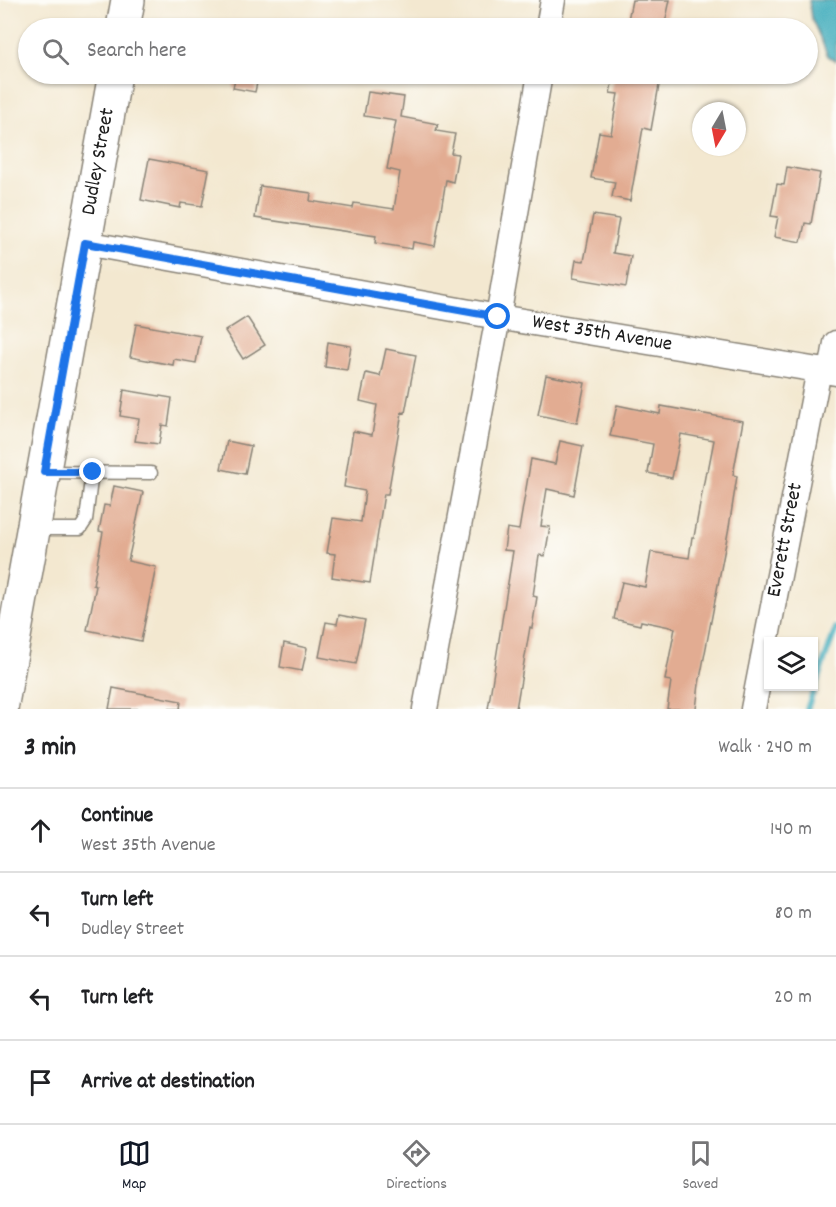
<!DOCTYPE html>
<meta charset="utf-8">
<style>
body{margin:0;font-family:Dekko,sans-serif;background:#f2f2f2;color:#202124}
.controls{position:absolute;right:18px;bottom:18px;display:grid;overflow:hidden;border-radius:0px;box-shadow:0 2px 4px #0004}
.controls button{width:54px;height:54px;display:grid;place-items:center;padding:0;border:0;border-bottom:2px solid #e0e0e0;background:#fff;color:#202124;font:30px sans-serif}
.compass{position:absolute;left:692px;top:102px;width:54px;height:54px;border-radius:50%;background:#fff;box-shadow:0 2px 4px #0004;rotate:190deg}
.stop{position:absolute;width:18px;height:18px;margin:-14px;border:4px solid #1a73e8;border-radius:50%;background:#fff}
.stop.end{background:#1a73e8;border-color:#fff;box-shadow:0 2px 6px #0008}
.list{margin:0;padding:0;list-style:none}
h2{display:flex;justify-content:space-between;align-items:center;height:78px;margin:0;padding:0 24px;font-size:26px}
h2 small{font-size:20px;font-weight:400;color:#757577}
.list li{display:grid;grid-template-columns:39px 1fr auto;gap:18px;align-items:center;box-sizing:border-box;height:84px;padding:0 24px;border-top:2px solid #e0e0e0}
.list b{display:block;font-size:22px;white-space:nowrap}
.list p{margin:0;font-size:20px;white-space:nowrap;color:#757577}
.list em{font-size:20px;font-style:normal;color:#757577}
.icon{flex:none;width:33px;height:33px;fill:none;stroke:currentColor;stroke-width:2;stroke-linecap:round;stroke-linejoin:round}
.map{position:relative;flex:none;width:836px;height:709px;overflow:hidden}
.search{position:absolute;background:#fff;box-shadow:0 2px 4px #0004;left:18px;right:18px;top:18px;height:66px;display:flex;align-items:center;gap:15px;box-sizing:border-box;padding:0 21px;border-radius:33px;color:#757577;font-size:22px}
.sheet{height:414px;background:#fff}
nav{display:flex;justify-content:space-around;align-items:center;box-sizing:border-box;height:84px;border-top:2px solid #e0e0e0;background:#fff;font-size:16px;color:#757577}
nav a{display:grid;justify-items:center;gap:3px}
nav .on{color:#111827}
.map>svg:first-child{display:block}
.water{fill:#3dabbb;stroke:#2c646c;stroke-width:1.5}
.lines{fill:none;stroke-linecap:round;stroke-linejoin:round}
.stream{stroke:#3dabbb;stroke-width:6}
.building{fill:#e2ac92}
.lane-casing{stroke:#888276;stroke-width:15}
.street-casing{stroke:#888276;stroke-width:27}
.secondary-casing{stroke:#888276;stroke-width:36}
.lane{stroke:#fff;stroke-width:12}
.street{stroke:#fff;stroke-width:24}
.secondary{stroke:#fff;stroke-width:33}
.route{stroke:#1a73e8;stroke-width:8}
.labels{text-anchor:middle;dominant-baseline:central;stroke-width:4.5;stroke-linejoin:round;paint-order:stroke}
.street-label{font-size:21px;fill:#1c1c1c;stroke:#fdfcf7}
</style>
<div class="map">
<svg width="836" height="709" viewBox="0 0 836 709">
<rect width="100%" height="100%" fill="#fdfcf7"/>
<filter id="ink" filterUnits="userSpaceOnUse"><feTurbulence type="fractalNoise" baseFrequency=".0167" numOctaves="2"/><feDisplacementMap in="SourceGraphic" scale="12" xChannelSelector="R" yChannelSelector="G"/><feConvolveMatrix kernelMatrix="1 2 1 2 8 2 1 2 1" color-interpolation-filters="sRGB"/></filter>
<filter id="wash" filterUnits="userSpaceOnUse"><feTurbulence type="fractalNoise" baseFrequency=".008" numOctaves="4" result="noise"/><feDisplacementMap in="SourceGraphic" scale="24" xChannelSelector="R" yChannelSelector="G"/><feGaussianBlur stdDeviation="1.35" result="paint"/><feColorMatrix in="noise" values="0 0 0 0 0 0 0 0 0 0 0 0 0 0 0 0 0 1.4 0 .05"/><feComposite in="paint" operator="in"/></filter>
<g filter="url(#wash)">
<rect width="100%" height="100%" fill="#f3e8d0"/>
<path class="water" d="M809,0H836V61L828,56L811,17Z"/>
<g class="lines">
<path class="stream" d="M807,709L836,628"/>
</g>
<g id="blocks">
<path class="building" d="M632,0H670L664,28H646L627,25Z
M236,74H259L255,92L233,88Z
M614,74H661L651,130L643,128L630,201L612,197L615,182L591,178L599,132L611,134L618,94L610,93Z
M368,92L404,97L401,117L438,124L436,131L455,134L451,153L458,154L453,182L446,180L435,246L413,242L412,249L375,243L376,236L255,218L260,186L311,193L310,201L353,208L354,203L394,209L400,172L387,169L396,121L364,116Z
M149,159L209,170L202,206L181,203L180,208L141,200Z
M787,167L820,173L811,224L805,223L801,242L774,237L778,217L771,216L777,184L784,185Z
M593,215L619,219L613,253L631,256L626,287L573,278L576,260L584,261Z
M247,317L265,345L243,359L225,331Z
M136,324L201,336L196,363L174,359L173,365L130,357Z
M328,342L351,346L347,370L325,367Z
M386,349L416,355L405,413L402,412L388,494H384L370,583L332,577L335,554L327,553L333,518L361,522L365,491L344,487L353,431L372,435L377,405L360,401L366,373L380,376Z
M546,375L585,383L577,423L538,415Z
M124,390L172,398L168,426L162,425L159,444L135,441L139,419L120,416Z
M617,405L660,414L661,406L743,421L733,475L737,476L729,527L699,684L696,709H667L671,681L665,680L675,628L641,621L640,625L614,619L622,582L645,587L651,552L689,558L692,537H694L706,471H708L714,440L681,434L672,478L648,473L653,444L610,436Z
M227,441L251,446L245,474L221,469Z
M560,441L583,446L574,495L547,489L541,526L550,527L545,556L539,555L533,596L537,597L532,628L530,627L516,709H488L513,551L504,550L507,528L519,530L531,459L555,464Z
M114,486L143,492L128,561L156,567L141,641L87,630L96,586L93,585L103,532L99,531L104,505L110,506Z
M339,615L365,620L356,664L319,657L326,622L337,624Z
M284,643L307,648L302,671L280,667Z
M113,688L181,701L180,709H109Z"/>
</g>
</g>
<g filter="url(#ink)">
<use href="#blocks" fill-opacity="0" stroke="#888276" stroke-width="1.5"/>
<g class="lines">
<g class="lane-casing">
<path id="lane" d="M45,472L151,473
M35,529H80L86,520L92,472"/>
</g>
<g class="street-casing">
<g id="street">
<path d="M548,28L553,0"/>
<path id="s1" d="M85,243L498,317L836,373"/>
<path d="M831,372L836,343"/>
<path d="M425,709L498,317L540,74"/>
<path id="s2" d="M753,709L819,370"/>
</g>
</g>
<g class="secondary-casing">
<g id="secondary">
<path d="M123,28L128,0"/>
<path id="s3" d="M1,709L115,74"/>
</g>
</g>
<use href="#lane" class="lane"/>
<use href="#street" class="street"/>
<use href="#secondary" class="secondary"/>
</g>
</g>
<g class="lines" filter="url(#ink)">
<path class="route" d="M93,472H44L85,243L498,317"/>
</g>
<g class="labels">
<g class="street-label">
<text stroke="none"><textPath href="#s3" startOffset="556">Dudley Street</textPath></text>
<text stroke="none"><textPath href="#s1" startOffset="525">West 35th Avenue</textPath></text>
<text stroke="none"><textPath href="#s2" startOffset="172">Everett Street</textPath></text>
</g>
</g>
</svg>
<div class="controls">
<button><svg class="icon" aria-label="layers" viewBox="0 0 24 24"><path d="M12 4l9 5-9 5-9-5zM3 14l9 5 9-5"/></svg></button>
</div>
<svg class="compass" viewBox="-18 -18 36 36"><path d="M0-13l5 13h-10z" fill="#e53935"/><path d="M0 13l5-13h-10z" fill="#757577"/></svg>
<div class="stop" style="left:498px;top:317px"></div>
<div class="stop end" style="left:93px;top:472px"></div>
<div class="search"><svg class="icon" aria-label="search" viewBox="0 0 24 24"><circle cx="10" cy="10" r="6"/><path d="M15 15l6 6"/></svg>Search here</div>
</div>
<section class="sheet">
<h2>3 min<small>Walk · 240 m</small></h2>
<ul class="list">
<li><svg class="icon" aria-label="ahead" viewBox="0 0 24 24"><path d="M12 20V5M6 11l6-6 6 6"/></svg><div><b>Continue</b><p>West 35th Avenue</p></div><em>140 m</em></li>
<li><svg class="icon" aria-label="left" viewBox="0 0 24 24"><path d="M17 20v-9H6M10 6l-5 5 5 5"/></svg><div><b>Turn left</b><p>Dudley Street</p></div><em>80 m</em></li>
<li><svg class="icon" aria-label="left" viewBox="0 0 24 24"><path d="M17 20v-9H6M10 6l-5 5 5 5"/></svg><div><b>Turn left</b></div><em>20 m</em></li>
<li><svg class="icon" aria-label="arrive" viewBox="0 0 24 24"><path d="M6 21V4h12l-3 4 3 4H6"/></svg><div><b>Arrive at destination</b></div></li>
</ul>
</section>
<nav>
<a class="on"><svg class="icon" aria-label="map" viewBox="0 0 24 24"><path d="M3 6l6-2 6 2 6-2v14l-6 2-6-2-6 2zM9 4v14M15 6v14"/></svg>Map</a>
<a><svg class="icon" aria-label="directions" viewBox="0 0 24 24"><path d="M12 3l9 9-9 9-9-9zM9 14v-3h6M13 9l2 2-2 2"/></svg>Directions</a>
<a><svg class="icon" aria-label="saved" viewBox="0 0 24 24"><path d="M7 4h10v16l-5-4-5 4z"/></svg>Saved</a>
</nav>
